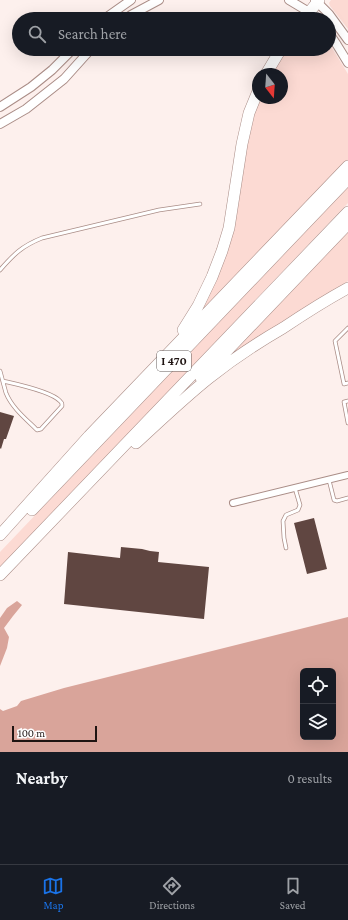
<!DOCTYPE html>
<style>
body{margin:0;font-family:"Crimson Pro",serif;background:#20242c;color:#f1f3f6}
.controls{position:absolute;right:12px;bottom:12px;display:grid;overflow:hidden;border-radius:6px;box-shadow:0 4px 16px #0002}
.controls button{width:36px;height:36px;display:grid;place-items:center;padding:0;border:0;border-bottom:1px solid #363941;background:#171b24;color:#f1f3f6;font:20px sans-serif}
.compass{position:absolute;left:252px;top:68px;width:36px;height:36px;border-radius:50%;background:#171b24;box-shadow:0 4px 16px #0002;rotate:163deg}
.scale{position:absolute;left:12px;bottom:10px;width:85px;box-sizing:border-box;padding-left:4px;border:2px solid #1f1412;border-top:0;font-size:11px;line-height:14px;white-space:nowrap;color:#1f1412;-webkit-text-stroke:3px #fff;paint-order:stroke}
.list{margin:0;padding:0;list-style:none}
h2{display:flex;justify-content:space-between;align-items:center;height:52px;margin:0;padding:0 16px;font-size:17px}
h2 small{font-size:13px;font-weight:400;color:#9ea1a6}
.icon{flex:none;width:22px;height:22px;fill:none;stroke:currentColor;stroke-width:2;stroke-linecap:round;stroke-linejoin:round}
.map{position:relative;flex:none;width:348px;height:752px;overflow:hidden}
.search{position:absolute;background:#171b24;box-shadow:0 4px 16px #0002;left:12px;right:12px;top:12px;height:44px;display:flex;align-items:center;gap:10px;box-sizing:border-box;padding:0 14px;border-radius:22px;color:#9ea1a6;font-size:15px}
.sheet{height:112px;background:#171b24}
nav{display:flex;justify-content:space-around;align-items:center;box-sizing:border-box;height:56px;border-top:1px solid #363941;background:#171b24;font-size:11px;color:#9ea1a6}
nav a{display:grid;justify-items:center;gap:2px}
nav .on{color:#1a73e8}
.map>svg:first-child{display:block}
.green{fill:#fcdad3}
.forest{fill:#d9a49a;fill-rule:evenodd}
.building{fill:#604641}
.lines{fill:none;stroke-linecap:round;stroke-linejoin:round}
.lane-casing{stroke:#aa8d87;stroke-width:4.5}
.street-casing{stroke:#aa8d87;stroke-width:8}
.secondary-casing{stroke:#aa8d87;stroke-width:10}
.highway-casing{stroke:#aa8d87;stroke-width:12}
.lane{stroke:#fff;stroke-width:3}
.street{stroke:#fff;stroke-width:6}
.secondary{stroke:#fff;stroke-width:8}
.highway{stroke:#fff;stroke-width:11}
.labels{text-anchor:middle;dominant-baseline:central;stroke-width:4;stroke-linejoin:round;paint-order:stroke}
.shield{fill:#fff;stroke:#625a59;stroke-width:1}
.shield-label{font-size:12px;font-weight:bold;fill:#1f1412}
</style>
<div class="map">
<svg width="348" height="752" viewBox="0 0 348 752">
<rect width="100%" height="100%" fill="#fdf0ed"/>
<path class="green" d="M331,0H348V29L330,6L329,3Z
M329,43L348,74V160L191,324L231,237L237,214L246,152L251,124L259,98H282V74H271L286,49H329Z
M348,187V203L0,568V552Z
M348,230V281L220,365Z"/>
<path class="forest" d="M17,601L22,605L13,616L4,628L9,637L7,648L0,666V618L7,608Z
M348,617V752H0V709L3,711L17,706L21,701L64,688ZM303,671H333V737H303Z"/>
<path class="building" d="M0,412L14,416L6,439H4L1,449L0,448Z
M314,518L327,569L307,574L294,523Z
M121,547L142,549L150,551L159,552L158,562L209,567L204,619L64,604L68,552L120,558Z"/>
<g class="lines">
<g class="lane-casing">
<path id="lane" d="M0,270C14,254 22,246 42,238L159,210L200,204
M348,328L335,341L344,384L348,383
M0,371C2,378 4,386 6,393C12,408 26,419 37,430L41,429L62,406C62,403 62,403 60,401C51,391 16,384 3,381
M348,401L344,402L348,423
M329,480L334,500L337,501L348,498
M286,548L284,538L283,521L286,515L298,510L300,505L295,488"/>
</g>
<g class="street-casing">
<path id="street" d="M233,503L348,475"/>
</g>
<g class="secondary-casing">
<path id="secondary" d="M289,0L309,12L315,19
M315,0L329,14L348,40
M104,19L131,0
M126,19L131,15L159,0
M329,33L337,45L348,63
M0,107L31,87L52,70L73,49
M0,124L26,109L64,79L91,49"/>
</g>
<g class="highway-casing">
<path id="highway" d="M304,19L319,0
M266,74L281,49
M183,330L198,306L212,277L222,251L229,228L242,144L249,113L258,91
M201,378L348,224
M136,443C160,421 184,398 209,378C233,359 257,343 283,328C304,314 326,300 348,288
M32,510L348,179
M0,535L89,436L348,166
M0,575L348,212"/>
</g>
<use href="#lane" class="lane"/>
<use href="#street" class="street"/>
<use href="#secondary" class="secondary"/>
<use href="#highway" class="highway"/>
</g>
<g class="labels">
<rect class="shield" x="157" y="351" width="34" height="20" rx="3"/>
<g class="shield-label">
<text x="174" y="361">I 470</text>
</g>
</g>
</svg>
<div class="controls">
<button><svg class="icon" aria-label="locate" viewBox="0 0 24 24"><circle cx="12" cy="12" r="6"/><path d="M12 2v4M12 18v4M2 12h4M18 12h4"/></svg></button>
<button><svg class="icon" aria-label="layers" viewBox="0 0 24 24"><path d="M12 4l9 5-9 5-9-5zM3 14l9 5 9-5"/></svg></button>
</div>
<svg class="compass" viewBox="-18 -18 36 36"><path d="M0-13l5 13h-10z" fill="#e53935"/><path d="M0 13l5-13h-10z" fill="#9ea1a6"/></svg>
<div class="scale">100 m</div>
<div class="search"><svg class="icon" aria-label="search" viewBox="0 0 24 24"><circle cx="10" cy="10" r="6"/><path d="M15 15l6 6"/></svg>Search here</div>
</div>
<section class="sheet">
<h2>Nearby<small>0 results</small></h2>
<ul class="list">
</ul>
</section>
<nav>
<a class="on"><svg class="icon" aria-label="map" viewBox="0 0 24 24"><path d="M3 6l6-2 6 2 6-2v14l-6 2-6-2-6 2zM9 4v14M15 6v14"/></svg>Map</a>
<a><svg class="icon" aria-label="directions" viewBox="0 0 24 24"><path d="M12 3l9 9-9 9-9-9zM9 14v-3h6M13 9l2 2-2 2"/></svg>Directions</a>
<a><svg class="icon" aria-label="saved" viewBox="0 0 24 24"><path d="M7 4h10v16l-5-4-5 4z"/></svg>Saved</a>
</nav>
